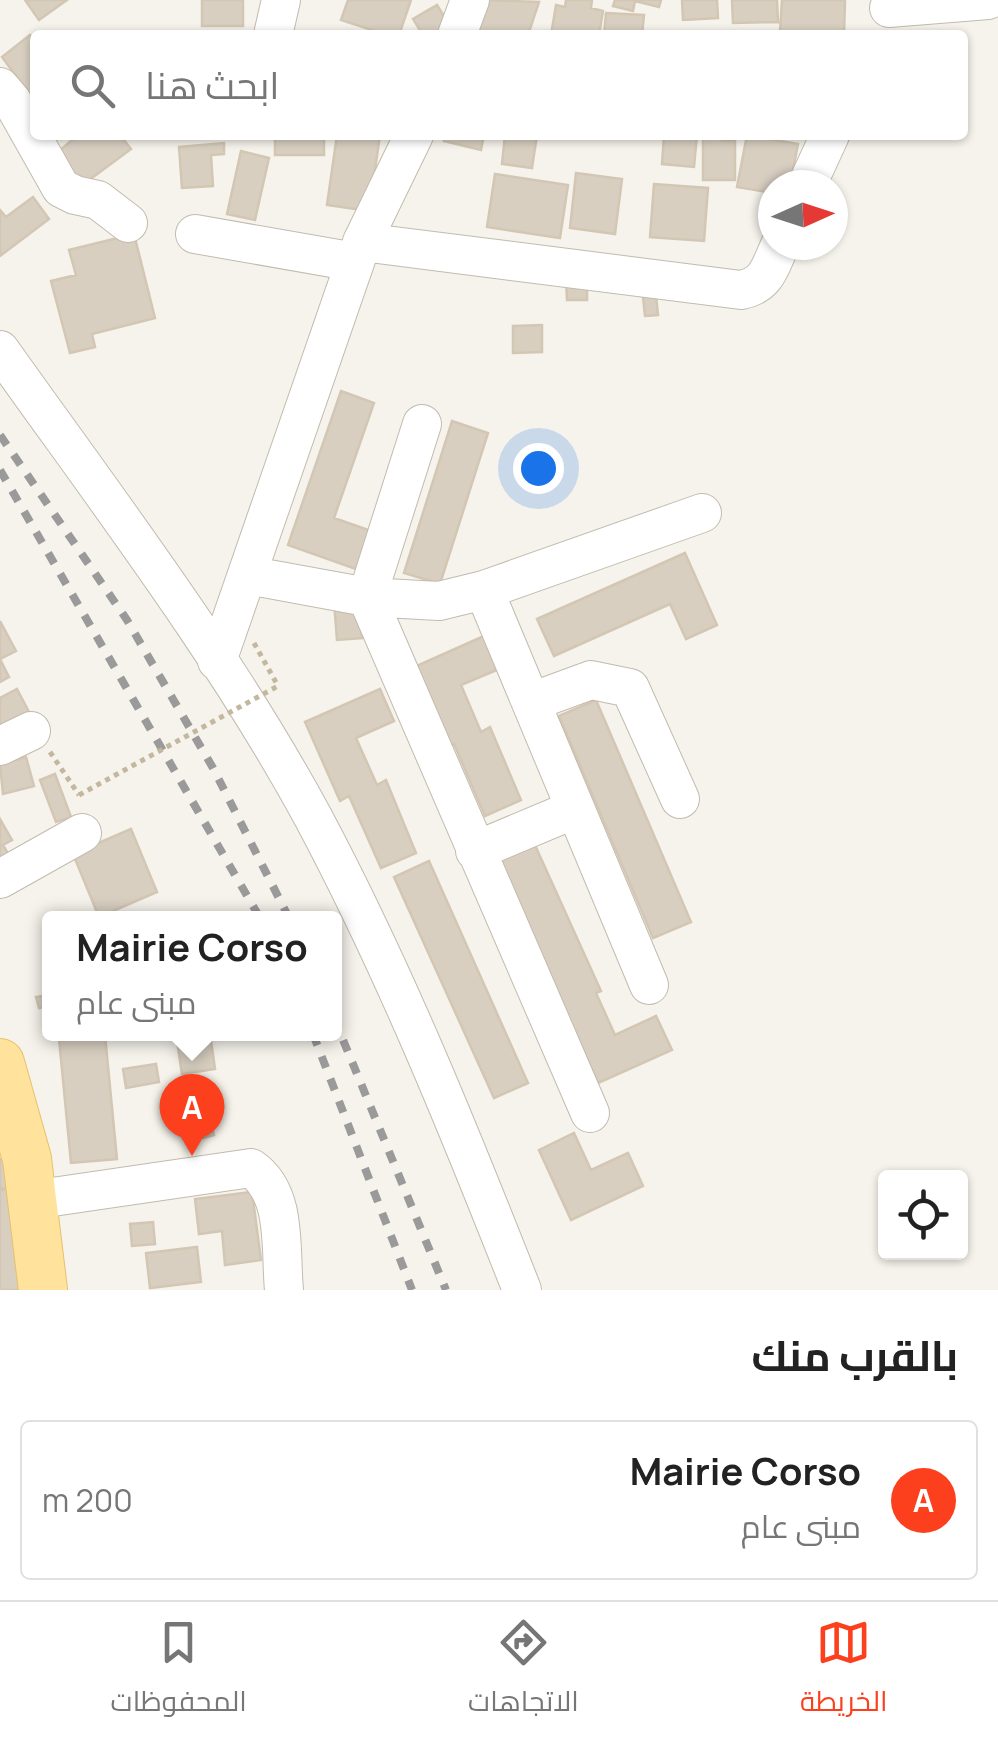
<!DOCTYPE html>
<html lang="ar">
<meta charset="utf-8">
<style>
body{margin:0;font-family:Manrope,Cairo,sans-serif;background:#f2f2f2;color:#222;direction:rtl}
.controls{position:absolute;right:30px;bottom:30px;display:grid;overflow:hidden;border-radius:10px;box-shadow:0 2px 8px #0004}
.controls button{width:90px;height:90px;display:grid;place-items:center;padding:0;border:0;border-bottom:2px solid #e0e0e0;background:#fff;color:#222;font:50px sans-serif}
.compass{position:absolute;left:758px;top:170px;width:90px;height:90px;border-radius:50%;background:#fff;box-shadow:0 2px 8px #0004;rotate:87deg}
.you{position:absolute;left:538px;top:468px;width:35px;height:35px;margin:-25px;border:8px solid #fff;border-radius:50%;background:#1a73e8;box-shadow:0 0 0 15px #1a73e833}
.badge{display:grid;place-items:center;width:65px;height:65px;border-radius:50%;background:#fc3f1d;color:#fff;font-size:32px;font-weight:700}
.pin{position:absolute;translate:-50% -82px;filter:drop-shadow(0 2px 5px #0008)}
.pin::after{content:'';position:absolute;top:52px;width:35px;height:30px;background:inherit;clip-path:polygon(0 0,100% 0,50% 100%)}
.popup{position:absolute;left:42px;top:911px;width:300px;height:130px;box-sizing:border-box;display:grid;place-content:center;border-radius:10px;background:#fff;filter:drop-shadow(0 2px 8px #0005);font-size:32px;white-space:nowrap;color:#767676}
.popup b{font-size:38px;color:#222}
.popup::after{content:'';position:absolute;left:50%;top:100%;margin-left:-20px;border:20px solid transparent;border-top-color:#fff}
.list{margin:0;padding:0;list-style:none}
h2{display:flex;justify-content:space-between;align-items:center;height:130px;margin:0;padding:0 40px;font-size:42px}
h2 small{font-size:32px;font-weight:400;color:#767676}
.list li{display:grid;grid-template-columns:65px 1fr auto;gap:30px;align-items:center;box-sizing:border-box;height:160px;margin:0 20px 20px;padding:0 20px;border:2px solid #e0e0e0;border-radius:10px}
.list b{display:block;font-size:38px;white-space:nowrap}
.list p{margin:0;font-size:32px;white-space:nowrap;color:#767676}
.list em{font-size:32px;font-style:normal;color:#767676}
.icon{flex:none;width:55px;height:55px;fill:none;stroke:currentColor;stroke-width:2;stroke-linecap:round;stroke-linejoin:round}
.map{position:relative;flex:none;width:998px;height:1290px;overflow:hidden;direction:ltr}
.search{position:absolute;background:#fff;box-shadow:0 2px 8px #0004;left:30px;right:30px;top:30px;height:110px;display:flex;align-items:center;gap:25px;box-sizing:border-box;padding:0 35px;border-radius:10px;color:#767676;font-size:38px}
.sheet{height:310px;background:#fff}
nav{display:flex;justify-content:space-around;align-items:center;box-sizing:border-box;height:140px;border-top:2px solid #e0e0e0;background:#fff;font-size:28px;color:#767676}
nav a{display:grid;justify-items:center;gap:5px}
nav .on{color:#fc3f1d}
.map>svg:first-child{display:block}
.building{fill:#d8cfc1;stroke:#d3c7b4;stroke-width:2.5}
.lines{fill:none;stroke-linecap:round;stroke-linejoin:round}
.minor-casing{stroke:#c2bbae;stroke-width:40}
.major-casing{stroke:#e6c16a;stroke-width:50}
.path{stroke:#c4b79f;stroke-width:5;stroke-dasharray:5 5;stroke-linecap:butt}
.minor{stroke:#fff;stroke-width:38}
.major{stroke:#ffe39c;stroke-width:48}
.rail{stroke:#9a9a9a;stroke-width:8;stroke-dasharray:12 12;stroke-linecap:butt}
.path-bridge{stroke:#c4b79f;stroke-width:5;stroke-dasharray:5 5;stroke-linecap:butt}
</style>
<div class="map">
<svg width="998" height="1290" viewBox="0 0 998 1290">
<rect width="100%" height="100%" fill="#f6f3ec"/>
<path class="building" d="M25,0H67L39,20Z
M202,0H243V26H202Z
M348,0H411L399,35H387L341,20Z
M484,0L539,2L528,35H472Z
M566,0H592L591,8L603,11L599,35H551L556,5L565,7Z
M615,0H661L659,7L635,1L633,11L613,6Z
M682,0H717L718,18L683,20Z
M732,0H777L778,22L733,23Z
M782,0H845L844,35L780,31Z
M437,5L450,26L434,35H423L413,19Z
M606,13L644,15L642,35H604Z
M30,35L35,41V102L2,57Z
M78,135H120L131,149L77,189L53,156Z
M275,135H324V155H275Z
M337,135H380L369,211L327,205Z
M445,135H484L481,150L444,141Z
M505,135H537L532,168L502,164Z
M664,135H697L694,167L662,164Z
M703,135H722V141H735V180H703Z
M747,135L798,144L790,185H773V193L737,187Z
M224,143V154L211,155L213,186L182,188L179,147Z
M241,151L269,158L255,220L227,214Z
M576,173L622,179L615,234L570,228Z
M495,174L568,185L560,238L487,227Z
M654,184L708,188L704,241L650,237Z
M33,197L49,219L0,256V210L6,217Z
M134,234L155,318L92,334L95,347L70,353L51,281L76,275L69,250Z
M587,279V300H567L566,280Z
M656,296L658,315L645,316L643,297Z
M542,325V352L513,353V326Z
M341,391L374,403L334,518L377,533L364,572L288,545Z
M452,421L488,433L440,584L404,573Z
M685,553L717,625L686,639L670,604L554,656L537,619Z
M359,600L362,638L337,640L334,602Z
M0,621L16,651L0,659Z
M484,636L499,669L461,685L481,732L490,727L521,800L485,816L454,744L444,748L410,669Z
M0,659L9,677L0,682Z
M17,689L31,716L0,732V698Z
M380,689L394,721L356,738L377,785L386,780L416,853L381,868L349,796L340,801L305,722Z
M596,700L691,922L653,938L559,716Z
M26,757L34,786L3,794L0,764Z
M55,774L71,817L56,822L40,780Z
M0,819L12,840L3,845L10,857L0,863Z
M131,829L157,892L99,917L73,854Z
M534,843L601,991L596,993L615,1035L656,1016L672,1050L598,1083L497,860Z
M429,861L528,1083L494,1098L394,877Z
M49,995V1006L39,1008L36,997Z
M210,1034L215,1069L182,1074L176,1035Z
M105,1035L117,1159L71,1163L59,1039Z
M156,1064L159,1082L126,1088L123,1069Z
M206,1106L214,1135L203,1138L196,1109Z
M574,1133L591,1170L628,1153L643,1186L571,1220L539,1150Z
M0,1159H5L8,1188L0,1189Z
M20,1188L33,1290H0V1190Z
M252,1192L261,1260L225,1265L222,1231L199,1234L195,1199Z
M153,1222L155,1244L132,1246L130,1224Z
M197,1247L201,1282L150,1288L146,1253Z"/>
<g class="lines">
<g class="minor-casing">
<path id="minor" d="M889,8L988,0
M273,35L281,0
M457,35L470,0
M0,87L12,101L61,188L75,195L98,200L128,223
M807,185L830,135
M195,234L355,262
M362,242L414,135
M0,350C108,502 224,653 313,817C394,969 459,1130 522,1290
M422,424L367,597L590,1113
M247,575L367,597L439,601L484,590L702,513
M484,590L649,985
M217,661L362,242L741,290C767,285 770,267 780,245
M531,702L591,680L630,688L680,799
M0,746L31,731
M475,851L575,809
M0,879L82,833
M32,1200L251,1168C288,1193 280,1249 284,1290"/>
</g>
<g class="major-casing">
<path id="major" d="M0,1063L27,1159L43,1290"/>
</g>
<path class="path" d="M254,643L278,686
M50,752L79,795"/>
<use href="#minor" class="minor"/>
<use href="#major" class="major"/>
<path class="rail" d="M0,435L127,620L213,768L289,918
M0,470L260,918
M334,1018L446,1290
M313,1034L412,1290"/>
<path class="path-bridge" d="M79,795L278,686"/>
</g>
</svg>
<div class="controls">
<button><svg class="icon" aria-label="locate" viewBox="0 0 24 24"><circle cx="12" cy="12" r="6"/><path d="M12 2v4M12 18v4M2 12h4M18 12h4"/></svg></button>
</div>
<svg class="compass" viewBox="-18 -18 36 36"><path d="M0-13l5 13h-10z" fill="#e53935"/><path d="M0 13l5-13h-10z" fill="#767676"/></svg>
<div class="you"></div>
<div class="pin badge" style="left:192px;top:1156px">A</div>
<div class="popup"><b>Mairie Corso</b>مبنى عام</div>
<div class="search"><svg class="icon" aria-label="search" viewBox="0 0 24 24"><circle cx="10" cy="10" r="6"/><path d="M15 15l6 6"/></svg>ابحث هنا</div>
</div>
<section class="sheet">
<h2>بالقرب منك<small></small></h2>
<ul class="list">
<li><span class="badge">A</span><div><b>Mairie Corso</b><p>مبنى عام</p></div><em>200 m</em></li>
</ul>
</section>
<nav>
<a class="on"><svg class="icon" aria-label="map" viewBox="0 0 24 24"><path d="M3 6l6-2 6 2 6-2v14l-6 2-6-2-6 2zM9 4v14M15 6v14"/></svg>الخريطة</a>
<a><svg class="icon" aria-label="directions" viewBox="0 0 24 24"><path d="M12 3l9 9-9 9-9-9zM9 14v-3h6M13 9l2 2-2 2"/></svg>الاتجاهات</a>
<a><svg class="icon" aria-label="saved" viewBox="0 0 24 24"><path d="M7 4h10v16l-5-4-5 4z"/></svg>المحفوظات</a>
</nav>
